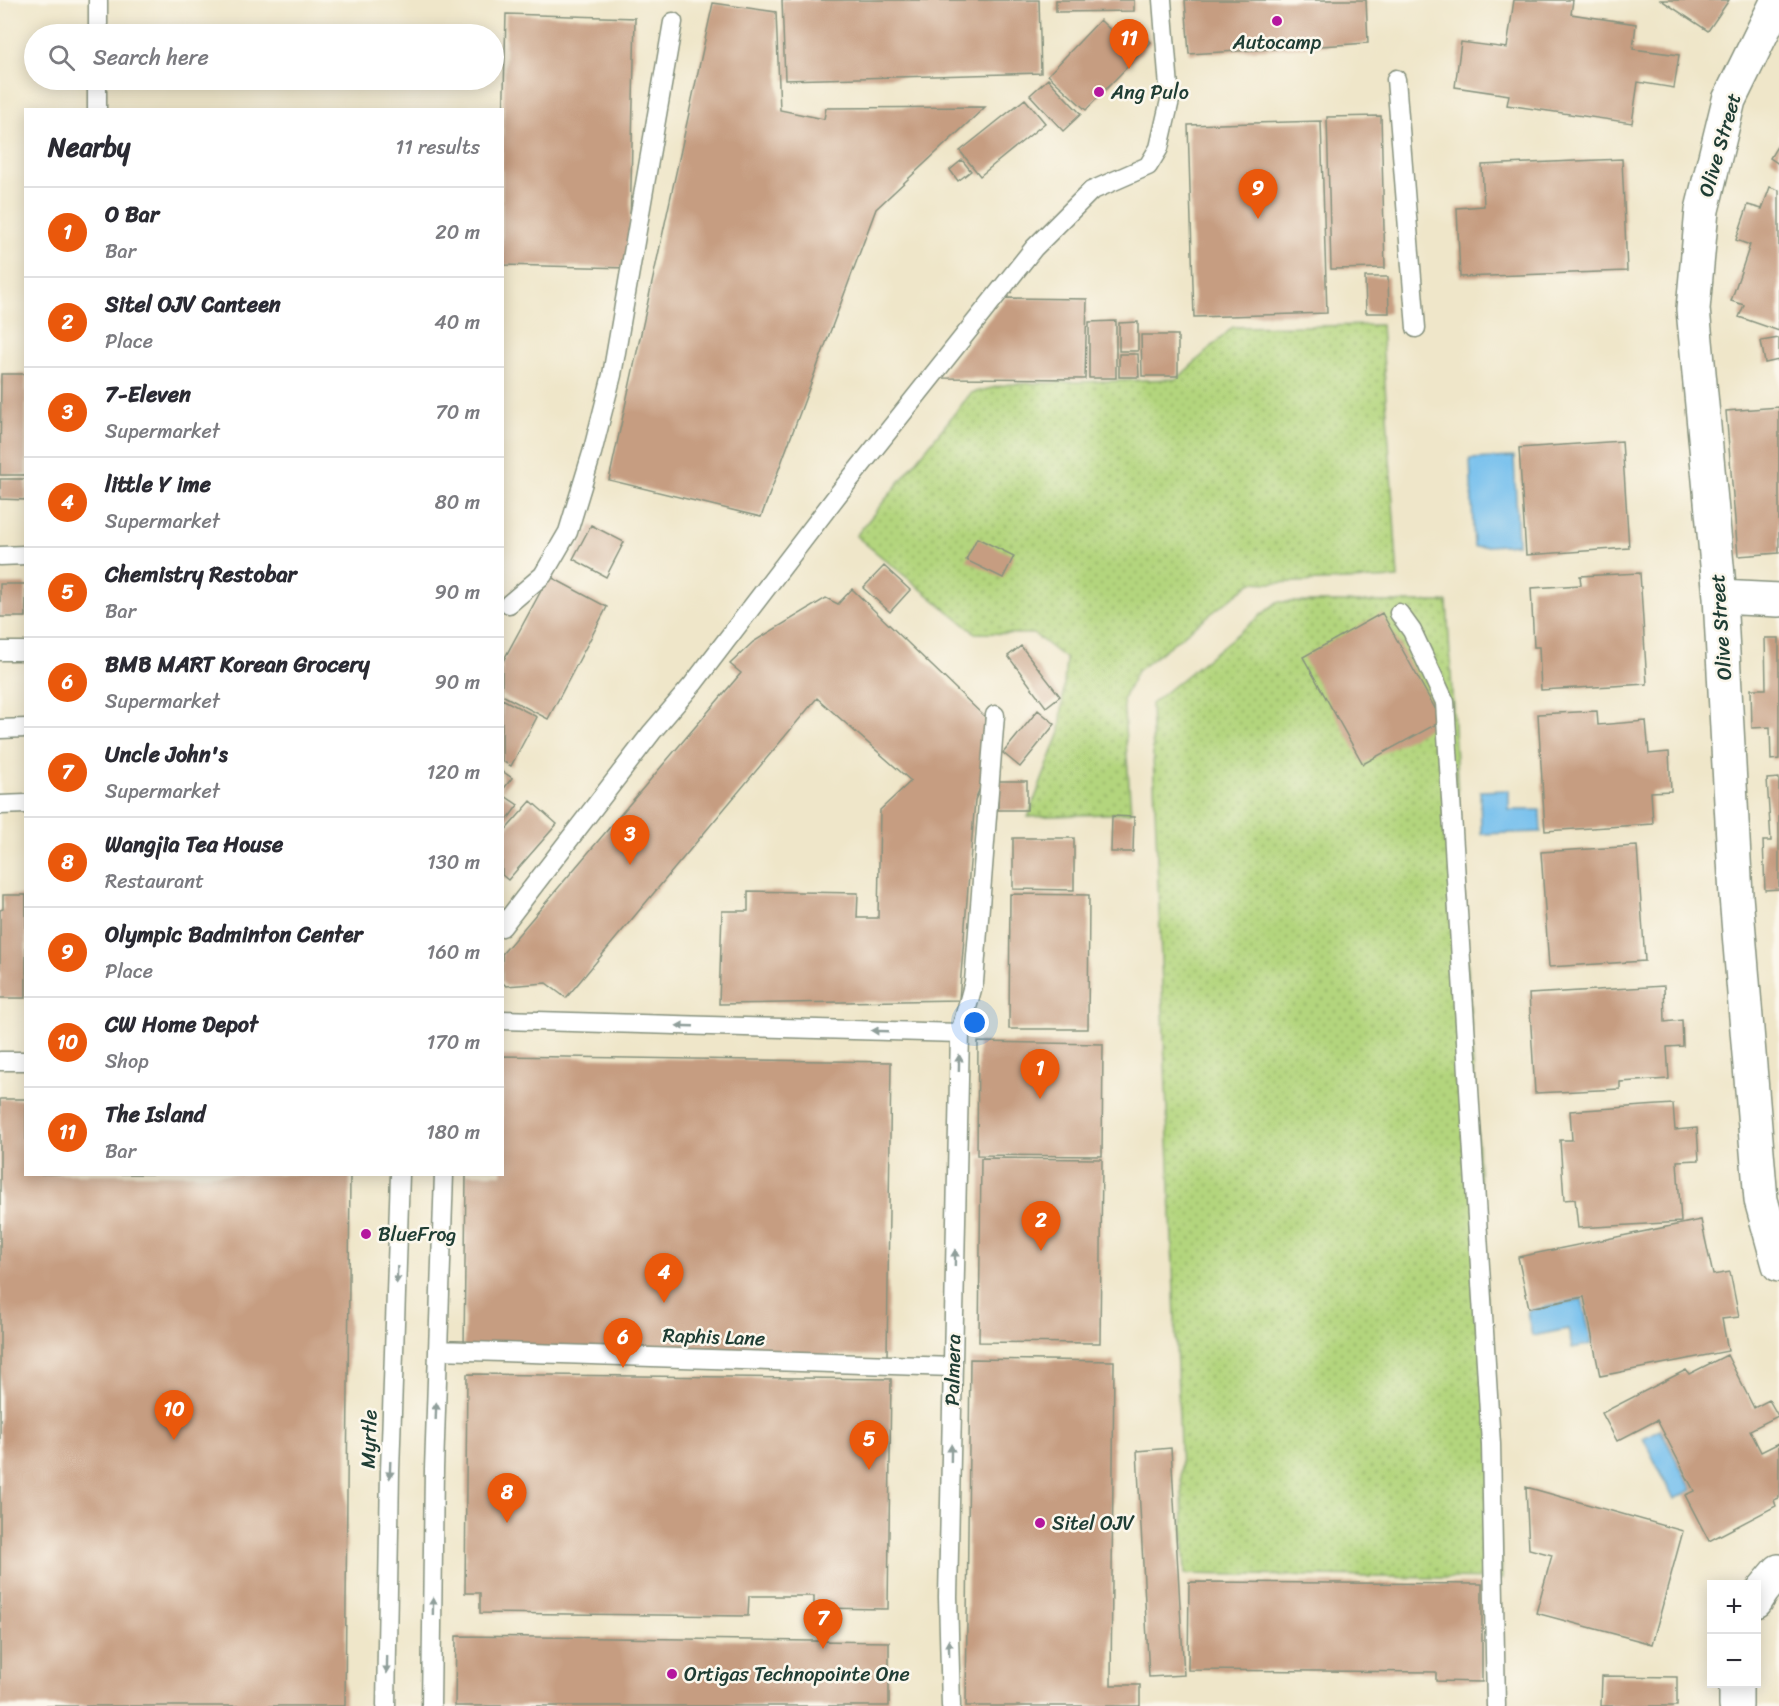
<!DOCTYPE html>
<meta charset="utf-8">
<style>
body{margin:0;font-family:Sriracha,sans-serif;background:#f7f7f7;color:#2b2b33}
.controls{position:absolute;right:18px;bottom:18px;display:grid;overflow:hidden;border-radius:0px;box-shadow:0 3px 15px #0003}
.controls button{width:54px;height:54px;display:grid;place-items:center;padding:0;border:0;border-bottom:2px solid #e1e1e2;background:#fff;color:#2b2b33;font:30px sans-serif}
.you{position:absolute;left:975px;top:1023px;width:21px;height:21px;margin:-15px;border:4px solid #fff;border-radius:50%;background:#1a73e8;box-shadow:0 0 0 9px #1a73e833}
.badge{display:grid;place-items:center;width:39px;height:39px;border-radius:50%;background:#ea580c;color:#fff;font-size:20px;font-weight:700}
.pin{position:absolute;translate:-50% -50px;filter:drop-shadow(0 2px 3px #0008)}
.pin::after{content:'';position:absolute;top:32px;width:21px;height:18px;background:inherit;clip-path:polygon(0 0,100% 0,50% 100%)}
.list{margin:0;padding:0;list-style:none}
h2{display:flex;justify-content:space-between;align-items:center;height:78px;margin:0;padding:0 24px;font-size:26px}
h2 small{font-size:20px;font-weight:400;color:#7c7c81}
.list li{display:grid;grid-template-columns:39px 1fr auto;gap:18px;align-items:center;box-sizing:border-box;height:90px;padding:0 24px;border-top:2px solid #e1e1e2}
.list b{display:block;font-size:22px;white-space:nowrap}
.list p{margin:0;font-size:20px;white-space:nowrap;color:#7c7c81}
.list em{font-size:20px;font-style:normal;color:#7c7c81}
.icon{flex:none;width:33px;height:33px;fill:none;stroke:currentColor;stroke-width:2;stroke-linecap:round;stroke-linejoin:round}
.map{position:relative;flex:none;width:1779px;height:1706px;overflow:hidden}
.search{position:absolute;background:#fff;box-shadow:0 3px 15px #0003;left:24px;top:24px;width:480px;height:66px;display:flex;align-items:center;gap:15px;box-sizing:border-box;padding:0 21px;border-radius:33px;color:#7c7c81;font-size:22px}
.panel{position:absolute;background:#fff;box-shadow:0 3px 15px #0003;left:24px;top:108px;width:480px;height:1068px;border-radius:0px}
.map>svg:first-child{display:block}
.green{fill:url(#green-dots);stroke:#698958;stroke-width:1.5}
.water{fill:#74bfed;stroke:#4a7e90;stroke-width:1.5}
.building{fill:#c69d81}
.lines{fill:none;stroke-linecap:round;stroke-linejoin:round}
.service-casing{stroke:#87927e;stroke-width:21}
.minor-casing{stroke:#87927e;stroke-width:36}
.service{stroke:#fff;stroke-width:18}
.minor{stroke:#fff;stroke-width:33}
.oneway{fill:#8f9e9a}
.poi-dot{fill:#b5179e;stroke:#fbf7ec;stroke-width:2}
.labels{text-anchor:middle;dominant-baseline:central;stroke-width:5;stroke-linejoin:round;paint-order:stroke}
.poi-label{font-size:20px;fill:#1f3d34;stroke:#fbf7ec;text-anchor:start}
.street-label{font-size:20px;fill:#1f3d34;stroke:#fbf7ec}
</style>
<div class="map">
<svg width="1779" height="1706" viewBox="0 0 1779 1706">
<defs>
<pattern id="green-dots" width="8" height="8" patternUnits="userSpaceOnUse" patternTransform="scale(1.5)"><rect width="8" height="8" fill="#b3d57d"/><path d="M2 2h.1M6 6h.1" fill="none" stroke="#91ae67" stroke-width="1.8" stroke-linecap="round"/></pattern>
</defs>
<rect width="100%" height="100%" fill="#fbf7ec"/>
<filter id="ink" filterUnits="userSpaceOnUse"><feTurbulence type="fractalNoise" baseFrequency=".0167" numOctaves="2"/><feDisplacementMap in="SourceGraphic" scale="12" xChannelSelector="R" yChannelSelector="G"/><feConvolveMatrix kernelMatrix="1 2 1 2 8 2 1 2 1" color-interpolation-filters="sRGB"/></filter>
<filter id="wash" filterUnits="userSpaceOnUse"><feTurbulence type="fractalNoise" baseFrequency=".008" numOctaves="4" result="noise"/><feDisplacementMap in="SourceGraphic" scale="24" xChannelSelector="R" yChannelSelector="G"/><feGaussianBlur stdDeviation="1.35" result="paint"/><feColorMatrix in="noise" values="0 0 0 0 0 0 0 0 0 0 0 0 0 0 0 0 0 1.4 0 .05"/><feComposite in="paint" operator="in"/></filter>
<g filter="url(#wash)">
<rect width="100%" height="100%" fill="#efe6c9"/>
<path class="green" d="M1381,325L1398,578L1270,583L1252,582L1137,671L1123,699L1131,813L1028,817L1060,732L1066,659L1034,634L975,633L856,536L971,393L1009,384L1177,379L1233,327Z
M1277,602H1447L1502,1579L1185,1574L1151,704Z"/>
<path class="water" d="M1514,457L1518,544L1474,547L1470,459Z
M1509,790V810H1540L1541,832L1481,834L1480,791Z
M1582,1299L1592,1344L1572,1348L1568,1329L1532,1336L1527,1311Z
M1660,1429L1692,1490L1674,1499L1643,1438Z"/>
<g id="blocks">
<path class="building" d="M782,0H1039L1041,73L785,80Z
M1056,0H1134V11L1056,12Z
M1185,0H1366L1368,43L1189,54Z
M1514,0H1573L1571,14L1636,24L1633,49L1679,55L1674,88L1638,82L1632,123L1507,105L1509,95L1455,87L1461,42L1507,48Z
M1661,0H1729L1708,31Z
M713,3L776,12L780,110L824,119L826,108L985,107L876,209L761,517L609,480Z
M506,14L635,18L629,268L502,265V169Z
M1100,20L1123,42L1136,28L1151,42L1086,110L1048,75Z
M1048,79L1081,114L1063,131L1030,95Z
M1025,99L1045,123L980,176L960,151Z
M1381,116L1385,268L1331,269L1327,117Z
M1321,121L1327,313L1194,317L1188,125Z
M1779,143V164L1770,158Z
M1622,159L1627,271L1460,277L1457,208L1484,206L1482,165Z
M962,160L971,171L958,181L950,170Z
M1770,187L1779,190V331L1739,317L1744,305L1731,301L1750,245L1736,240L1748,205L1762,209Z
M1365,277H1388L1389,313H1366Z
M1006,298L1087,299L1085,379L941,378Z
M1116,321V378H1089V322Z
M1138,322V351H1119V323Z
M1141,335H1178V376H1142Z
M1779,338V360L1765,363L1761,341Z
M1119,354H1138L1139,377H1119Z
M1,374H26V475H0Z
M1779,407V553L1738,556L1726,411Z
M1622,441L1629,548L1526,555L1519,448Z
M0,479H26V500L0,499Z
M591,525L624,542L606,577L573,559Z
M977,538L1014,556L1003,578L966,560Z
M884,566L910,590L890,612L863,588Z
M1640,573L1647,684L1541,690L1539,647H1534L1531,588L1581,585L1580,576Z
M549,576L607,607L548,719L502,695V663Z
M0,584H26V617H0Z
M852,589L985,717V776L975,800L959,1000L719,1004L722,911H748V891L858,893L857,918H878L880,810L911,781L817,698L566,998L546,983L506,986L502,982V954L741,673L730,664L753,642L826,598L838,604Z
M1382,613L1442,721L1363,764L1303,657Z
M1765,638H1779V759L1771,760L1770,727L1752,728L1751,689H1766Z
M1021,646L1060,696L1046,707L1008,656Z
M502,699L537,717L511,766L502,761Z
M1038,710L1055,724L1020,767L1003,753Z
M1597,711L1598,725L1646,721L1649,754L1669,752L1671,791L1651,792L1653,824L1545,831L1538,714Z
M502,771L512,778L502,791Z
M1779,778V889L1765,890L1763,841H1771L1767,779Z
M998,781H1027V810H998Z
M502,794L518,805L502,827Z
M531,801L557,824L508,880L502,875V834Z
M1112,816L1134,817L1133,852H1111Z
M1013,838H1074V890L1013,889Z
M1637,846L1645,961L1549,967L1541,852Z
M1010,894L1089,895L1088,1029H1009Z
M3,895H26V998H0V910L3,909Z
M1664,986L1665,1022L1682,1020L1683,1046L1667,1047L1669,1079L1620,1082V1089L1535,1093L1529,994Z
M978,1042L1103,1044L1102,1156L977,1155Z
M502,1056L891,1062L887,1356L464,1350L466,1174H502Z
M0,1099H26V1174H350L345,1706H0Z
M1673,1104L1675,1130L1697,1128L1699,1160L1677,1161L1681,1222L1578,1228L1575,1199L1564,1200L1560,1140H1572L1570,1111Z
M981,1158L1102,1159L1100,1343L979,1342Z
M1701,1220L1713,1275L1730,1272L1739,1317L1722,1319L1728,1351L1600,1376L1584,1297L1529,1308L1518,1257Z
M1727,1355L1754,1408L1769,1400L1778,1416L1750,1430L1761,1452L1779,1443V1498L1774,1500L1776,1506L1709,1541L1685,1495L1694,1491L1657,1420L1617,1441L1602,1413L1686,1370L1689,1374Z
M970,1359L1114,1361L1111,1685H1140V1706H966Z
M467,1374L891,1379L888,1609L814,1608V1596H749L748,1616L480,1613V1593H465Z
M1171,1448L1184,1675L1149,1677L1137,1451Z
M1526,1487L1683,1531L1652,1644L1536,1613L1552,1555L1529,1549Z
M1189,1582L1482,1584V1682L1436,1681V1672L1188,1670Z
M456,1636L889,1642V1706H455Z
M1602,1676L1677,1677V1706H1601Z"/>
</g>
</g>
<g filter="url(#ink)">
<use href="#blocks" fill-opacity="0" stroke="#87927e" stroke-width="1.5"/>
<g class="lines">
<g class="service-casing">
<path id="service" d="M98,34V0
M1396,79L1416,328
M97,110V80
M0,556L26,555
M509,604L543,575L568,532L592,453L612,375L673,22
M1399,613L1412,631L1445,702L1491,1444L1496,1706
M0,651H26
M0,729L26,728
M0,805L26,804
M502,927L652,732L693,684L839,493L1034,248L1091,191L1148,166L1159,148L1170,100L1162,0
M502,1020L960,1033
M0,1061H26
M438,1350L953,1367
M386,1706L390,1471L400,1174
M431,1706L434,1469L444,1174
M951,1706L948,1597L960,1033L974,982L995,715"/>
</g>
<g class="minor-casing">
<path id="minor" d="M1778,0L1729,100L1702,210L1693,309L1720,597L1736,896L1761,1200L1779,1265
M1720,597L1779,600
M1756,1601L1763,1590L1779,1571
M1736,1706V1684"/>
</g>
<use href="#service" class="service"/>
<use href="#minor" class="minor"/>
</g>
<defs><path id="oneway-solid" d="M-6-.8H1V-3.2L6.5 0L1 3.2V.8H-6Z" transform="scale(1.5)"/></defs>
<g class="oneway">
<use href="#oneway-solid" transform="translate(685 1026) rotate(-178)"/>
<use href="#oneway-solid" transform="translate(880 1031) rotate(-178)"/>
<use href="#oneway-solid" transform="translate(959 1063) rotate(-89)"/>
<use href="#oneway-solid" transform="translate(955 1258) rotate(-89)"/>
<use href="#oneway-solid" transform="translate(397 1275) rotate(92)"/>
<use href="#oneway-solid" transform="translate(436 1411) rotate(-88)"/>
<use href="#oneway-solid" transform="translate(951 1453) rotate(-89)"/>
<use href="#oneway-solid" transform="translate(390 1470) rotate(92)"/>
<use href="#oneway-solid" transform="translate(433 1606) rotate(-89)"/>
<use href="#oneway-solid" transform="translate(949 1648) rotate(-91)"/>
<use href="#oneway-solid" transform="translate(387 1665) rotate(91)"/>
</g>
</g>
<g class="poi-dot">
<circle cx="1277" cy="21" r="6"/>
<circle cx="1099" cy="92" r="6"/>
<circle cx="366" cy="1234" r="6"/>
<circle cx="1040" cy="1523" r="6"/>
<circle cx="672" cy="1674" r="6"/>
</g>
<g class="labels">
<g class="poi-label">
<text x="1277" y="42" text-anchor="middle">Autocamp</text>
<text x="1111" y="92">Ang Pulo</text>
<text x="378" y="1234">BlueFrog</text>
<text x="1052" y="1523">Sitel OJV</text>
<text x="684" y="1674">Ortigas Technopointe One</text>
</g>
<g class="street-label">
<text transform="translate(1720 145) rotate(-74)">Olive Street</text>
<text transform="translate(1721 627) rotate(-94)">Olive Street</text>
<text transform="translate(714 1337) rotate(2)">Raphis Lane</text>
<text transform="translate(953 1370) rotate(-89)">Palmera</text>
<text transform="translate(369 1439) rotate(-88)">Myrtle</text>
</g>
</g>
</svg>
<div class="controls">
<button>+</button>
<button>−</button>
</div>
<div class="you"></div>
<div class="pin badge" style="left:1040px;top:1099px">1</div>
<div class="pin badge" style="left:1041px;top:1251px">2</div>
<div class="pin badge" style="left:630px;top:865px">3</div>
<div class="pin badge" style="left:664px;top:1303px">4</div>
<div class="pin badge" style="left:869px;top:1470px">5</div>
<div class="pin badge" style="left:623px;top:1368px">6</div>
<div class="pin badge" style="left:823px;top:1649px">7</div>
<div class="pin badge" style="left:507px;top:1523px">8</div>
<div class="pin badge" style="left:1258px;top:219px">9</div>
<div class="pin badge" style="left:174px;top:1440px">10</div>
<div class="pin badge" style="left:1129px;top:69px">11</div>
<div class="search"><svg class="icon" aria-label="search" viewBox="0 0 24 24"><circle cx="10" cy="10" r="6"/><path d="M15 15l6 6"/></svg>Search here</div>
<section class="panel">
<h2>Nearby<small>11 results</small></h2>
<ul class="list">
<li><span class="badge">1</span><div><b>O Bar</b><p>Bar</p></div><em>20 m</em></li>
<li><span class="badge">2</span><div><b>Sitel OJV Canteen</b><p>Place</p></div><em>40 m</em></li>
<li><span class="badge">3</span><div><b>7-Eleven</b><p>Supermarket</p></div><em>70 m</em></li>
<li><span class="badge">4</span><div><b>little Y ime</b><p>Supermarket</p></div><em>80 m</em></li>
<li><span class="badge">5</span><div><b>Chemistry Restobar</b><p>Bar</p></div><em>90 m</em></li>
<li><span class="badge">6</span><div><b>BMB MART Korean Grocery</b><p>Supermarket</p></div><em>90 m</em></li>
<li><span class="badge">7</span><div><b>Uncle John's</b><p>Supermarket</p></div><em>120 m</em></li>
<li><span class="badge">8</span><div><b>Wangjia Tea House</b><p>Restaurant</p></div><em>130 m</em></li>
<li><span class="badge">9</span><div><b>Olympic Badminton Center</b><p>Place</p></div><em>160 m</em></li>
<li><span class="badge">10</span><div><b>CW Home Depot</b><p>Shop</p></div><em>170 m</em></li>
<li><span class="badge">11</span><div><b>The Island</b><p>Bar</p></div><em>180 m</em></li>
</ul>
</section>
</div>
